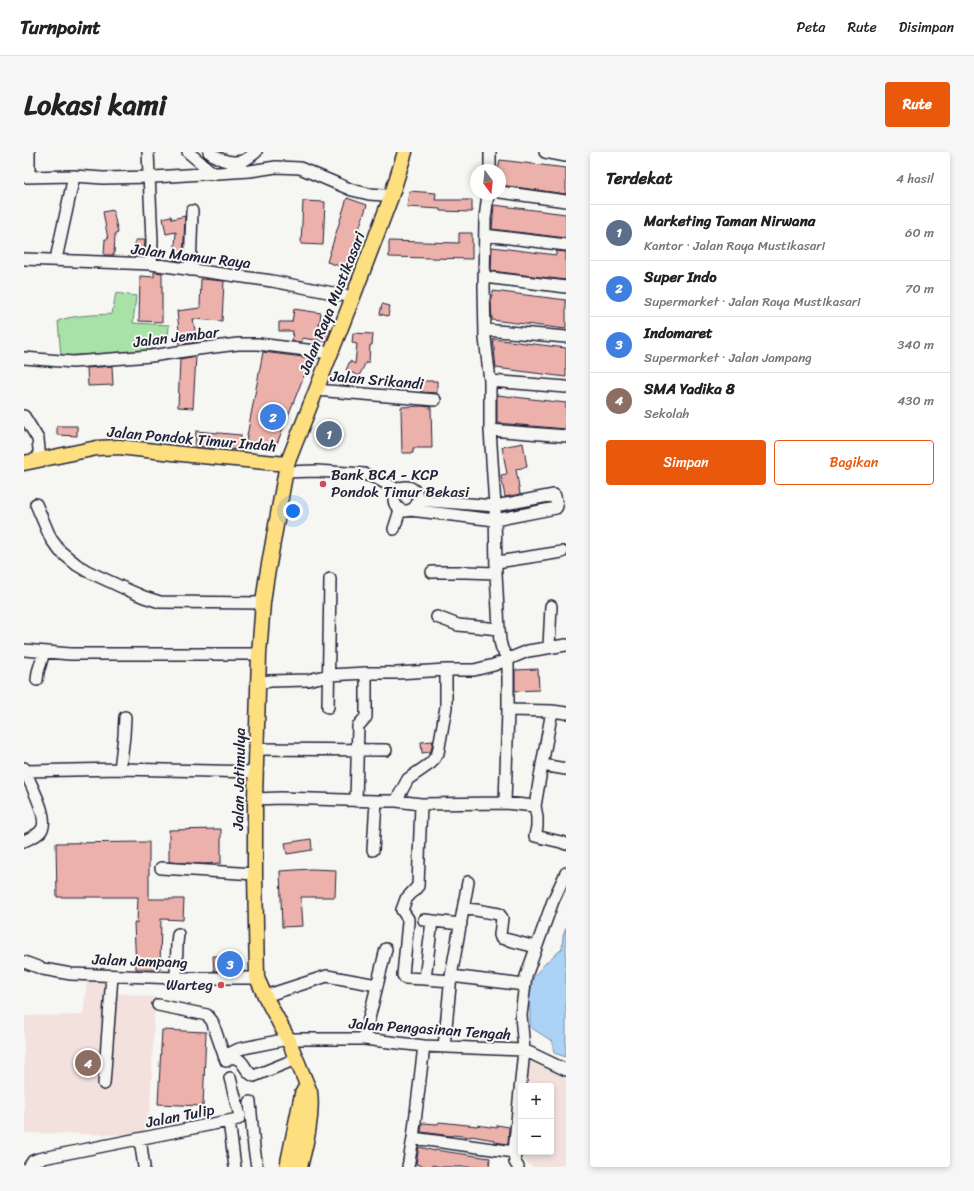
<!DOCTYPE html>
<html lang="id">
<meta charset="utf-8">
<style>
body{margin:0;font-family:Sriracha,sans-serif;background:#f6f6f6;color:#222}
.controls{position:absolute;right:12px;bottom:12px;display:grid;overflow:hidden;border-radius:4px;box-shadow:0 2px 6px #0003}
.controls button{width:36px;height:36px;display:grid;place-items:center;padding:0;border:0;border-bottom:1px solid #e0e0e0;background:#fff;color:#222;font:20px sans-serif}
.compass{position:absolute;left:446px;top:12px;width:36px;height:36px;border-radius:50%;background:#fff;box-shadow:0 2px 6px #0003;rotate:165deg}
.you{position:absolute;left:269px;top:359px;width:14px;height:14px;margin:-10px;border:3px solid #fff;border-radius:50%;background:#1a73e8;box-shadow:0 0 0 6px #1a73e833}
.badge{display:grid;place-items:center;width:26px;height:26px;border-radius:50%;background:#ea580c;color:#fff;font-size:13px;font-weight:700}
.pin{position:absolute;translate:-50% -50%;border:2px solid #fff;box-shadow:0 1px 4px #0006}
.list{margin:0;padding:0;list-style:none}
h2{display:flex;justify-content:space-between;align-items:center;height:52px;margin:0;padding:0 16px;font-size:17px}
h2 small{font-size:13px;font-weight:400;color:#767676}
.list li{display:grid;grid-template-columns:26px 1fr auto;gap:12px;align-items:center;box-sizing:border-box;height:56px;padding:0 16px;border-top:1px solid #e0e0e0}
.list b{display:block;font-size:15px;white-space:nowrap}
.list p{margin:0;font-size:13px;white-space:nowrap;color:#767676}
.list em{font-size:13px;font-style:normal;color:#767676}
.actions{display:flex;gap:8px;padding:12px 16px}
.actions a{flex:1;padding:9px 0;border:1px solid #ea580c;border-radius:4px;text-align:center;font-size:14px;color:#ea580c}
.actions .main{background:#ea580c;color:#fff}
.map{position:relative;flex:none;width:542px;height:1015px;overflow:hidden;border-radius:4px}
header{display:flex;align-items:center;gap:24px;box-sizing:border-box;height:56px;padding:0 20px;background:#fff;border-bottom:1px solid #e0e0e0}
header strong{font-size:19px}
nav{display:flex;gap:22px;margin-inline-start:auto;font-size:14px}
.intro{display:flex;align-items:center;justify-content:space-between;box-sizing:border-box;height:96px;padding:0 24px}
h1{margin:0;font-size:28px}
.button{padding:10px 18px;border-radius:4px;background:#ea580c;color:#fff;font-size:14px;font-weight:700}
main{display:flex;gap:24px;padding:0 24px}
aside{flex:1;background:#fff;border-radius:4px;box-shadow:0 2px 6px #0003}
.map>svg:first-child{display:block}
.built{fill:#f3e1dd}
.green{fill:#a9e2a7;stroke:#668271}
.water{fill:#acd2f6;stroke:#758cab}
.building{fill:#ecb1ab;stroke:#22223b}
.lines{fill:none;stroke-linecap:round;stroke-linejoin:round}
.minor-casing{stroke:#22223b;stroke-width:14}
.major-casing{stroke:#22223b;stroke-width:17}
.minor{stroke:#f6f6f2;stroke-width:11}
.major{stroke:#fedf80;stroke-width:14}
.poi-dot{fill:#d1495b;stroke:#f6f6f2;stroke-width:1.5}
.labels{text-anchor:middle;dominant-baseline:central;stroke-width:4;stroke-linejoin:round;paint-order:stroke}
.street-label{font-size:15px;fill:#22223b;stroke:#f6f6f2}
.poi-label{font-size:15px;fill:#22223b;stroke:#f6f6f2;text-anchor:start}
</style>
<header>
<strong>Turnpoint</strong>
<nav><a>Peta</a><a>Rute</a><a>Disimpan</a></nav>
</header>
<div class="intro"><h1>Lokasi kami</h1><a class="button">Rute</a></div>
<main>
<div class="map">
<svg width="542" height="1015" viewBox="0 0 542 1015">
<rect width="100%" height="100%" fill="#f6f6f2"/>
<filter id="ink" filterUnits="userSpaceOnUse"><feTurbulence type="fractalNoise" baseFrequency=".025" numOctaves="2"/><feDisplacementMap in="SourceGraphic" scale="8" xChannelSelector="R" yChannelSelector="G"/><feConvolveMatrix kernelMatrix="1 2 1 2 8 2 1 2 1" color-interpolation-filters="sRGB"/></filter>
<g filter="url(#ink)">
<path class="built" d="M63,829L89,830L90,841L131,845L126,957L119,983L0,981V864L59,863Z
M502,902L542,922V1014L508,1015L494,1003L497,948V1000H527V934H498Z"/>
<path class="green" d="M92,141L112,144L109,171L145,173L144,187L131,193L132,199L37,204L34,169C48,163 72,163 88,162Z"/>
<path class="water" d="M542,776V905L530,901L528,889L506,875C506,870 506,865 506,859C506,854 504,849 504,844C503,826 525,807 538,797L539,784Z"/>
<path class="building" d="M476,8L542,16V42L476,33V18H474Z
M385,39L412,41L411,48H448V60L416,59V57L383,55Z
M323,46L343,53L322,116L303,110Z
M279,49L301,50L299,93L277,92Z
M470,53L542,62V86L468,77Z
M89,58L94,81L91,82L90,103H80L81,87H84L79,60Z
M147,64L148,67L161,64L159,109L150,108L152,80L142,82L139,66Z
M435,81H448V107L365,105V89L435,91Z
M111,88H121L120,104H111Z
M468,95L532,103V99L542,100V128L467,119Z
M130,120L138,121V170L115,169L116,124L130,125Z
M177,127L200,129L198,169L169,167L173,190L155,193L153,179L155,178L153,159L176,156Z
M469,139L542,148V177L468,168L467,150Z
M358,152L366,154L364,164L356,162Z
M270,157L297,161L295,174L307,178L302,190L291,187V188L278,186V190L268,189L269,179H255V170H268Z
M329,181L349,182L348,193H346L345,210H342L335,224L322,218L326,209L331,212L333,192L328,191Z
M469,187L542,196V225L472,216Z
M239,200L287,206L252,294L222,289Z
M172,204L169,256L154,255L156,207Z
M88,214L89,233L64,234L63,216Z
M397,229H413V241L397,240Z
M473,243L542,251V277L473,271Z
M397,254L407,255L408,296H389V301H378L377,255Z
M33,274H53V284L33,283Z
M172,279L217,283L216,298L171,294Z
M499,291L503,315L492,317L496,342L481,345L477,323L483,322L478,295Z
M514,517L515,538L491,539V518Z
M409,589L407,598L406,600L398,601L397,590Z
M197,677V711L179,712L145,710V678Z
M287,687L288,698L263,702L261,691Z
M125,690V747H160L159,768L137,767L136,817H112L110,771H113L114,745H33L32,691Z
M287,717L312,718L311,745H277L279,774L258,775L256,719Z
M189,804H214L215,819H190Z
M138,878L182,880L179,954L134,952Z
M415,970L453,974V973L473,976V973L485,975L484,992L471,990V988L447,984V985L429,983L428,984L397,980L398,971L414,972Z
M395,995L411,999V998L466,1006L465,1015H417L408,1013L407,1015H403L392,1012Z"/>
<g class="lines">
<g class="minor-casing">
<path id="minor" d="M5,0V24
M124,0L128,89L127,112
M164,0L190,22
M185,0C194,7 206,12 218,9C223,8 228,3 232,0
M521,0L542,4
M466,18V0
M0,25L50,24L79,26L130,25L226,19L252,15L276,16L328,38L345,42L360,43L367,45
M476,40L542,49
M464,42L461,67L460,135L461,186L466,229V278L471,354L472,421L475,477L476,489L478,497L484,507V558
M461,83L542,93
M0,107L127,112L248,129L329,145
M32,107L50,24
M166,118L168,59
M460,125L542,135
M461,178L542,185
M0,206L49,210L127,204L174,197L214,192H234L307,201
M466,229L542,235
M292,238L411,248
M0,264L14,287L16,308
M466,278L542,284
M261,320L292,319L340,322L352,326L374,338
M370 347a12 12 0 1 1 24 0a12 12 0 1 1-24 0Z
M12,352L27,387L36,399L53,413L63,419L104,438L120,445L136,450L239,451
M386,358L471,368L532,356L533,354L531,344L530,343L471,354L394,348
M370,377L376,358
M473,410L538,400
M408,420H442L472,421
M413,465L434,473L475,477
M525,495L527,454
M0,498L46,502H235
M13,528L14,520L20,500
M235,531L246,529L284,528L305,523L342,521H373L422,518H450L470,513L504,499L542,493
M304,555L306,427
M232,597L362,598
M518,613L528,559
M0,616L1,619L96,617L232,620
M96,617L100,584L101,565
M542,617L518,613L511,654L513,665V675L511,684L537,690L542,692
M231,647L257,646L352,649
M332,649L334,574L342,565V521
M372,649L384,627L407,611L414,601L422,555V518
M481,651L484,558L528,559L542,561
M397,652L394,734L382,747L378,758L384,767V770L379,823L381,826L401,827
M0,689C6,686 15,683 18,677C25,665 6,631 1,619
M349,698L352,649H372L397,652L481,651L511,654
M137,716L231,722
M440,757L452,758L475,762L478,766L476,783L477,786L512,795
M400,768L437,772
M408,769L401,827L427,829
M0,810L19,817L47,822L152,826H233
M427,824L500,833
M152,826L153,791L154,782
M241,844L303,824L353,833
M134,853L183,863L188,869L202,909
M340,887L362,797
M420,895L427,824L444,730
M200,904L215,897L264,887H340L400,894L500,898L542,918
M201,906C223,903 217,918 230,924L272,907
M80,932L88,824
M226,950L230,996L233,1015
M205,969L211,1015
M389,986L490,1000
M116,987L120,1015
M5,1015L9,1009L14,1007L214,967L215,966L216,964L206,926
M384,1015L389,986L400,894
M494,1015L491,1010L490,1000L500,898L497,863L502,824L529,749L542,721"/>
</g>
<g class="major-casing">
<path id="major" d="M0,311L73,296L95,295L167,303L263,312
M263,1015L278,942L283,933
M276,1015C282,992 289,964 286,940L264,887L241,844L233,826L231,722V647L235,502L239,451L242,429L263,312L329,145L367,45L381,0"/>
</g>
<use href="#minor" class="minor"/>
<use href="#major" class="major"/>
</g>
</g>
<g class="poi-dot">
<circle cx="299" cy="332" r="4"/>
<circle cx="197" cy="833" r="4"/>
</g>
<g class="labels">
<g class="street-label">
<text transform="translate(167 104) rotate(7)">Jalan Mamur Raya</text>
<text transform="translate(308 151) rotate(-68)">Jalan Raya Mustikasari</text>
<text transform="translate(152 185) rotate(-7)">Jalan Jembar</text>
<text transform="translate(353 228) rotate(5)">Jalan Srikandi</text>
<text transform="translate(168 287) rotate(5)">Jalan Pondok Timur Indah</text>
<text transform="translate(215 627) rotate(-89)">Jalan Jatimulya</text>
<text transform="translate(116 809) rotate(2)">Jalan Jampang</text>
<text transform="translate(406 877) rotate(4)">Jalan Pengasinan Tengah</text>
<text transform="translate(156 964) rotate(-11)">Jalan Tulip</text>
</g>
<g class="poi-label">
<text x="307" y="323">Bank BCA - KCP<tspan x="307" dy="17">Pondok Timur Bekasi</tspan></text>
<text x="189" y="833" text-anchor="end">Warteg</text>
</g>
</g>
</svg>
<div class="controls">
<button>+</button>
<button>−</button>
</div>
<svg class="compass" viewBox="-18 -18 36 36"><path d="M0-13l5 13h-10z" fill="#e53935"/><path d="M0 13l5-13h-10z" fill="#767676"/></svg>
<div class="you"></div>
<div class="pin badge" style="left:305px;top:282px;background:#5c6f8a">1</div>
<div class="pin badge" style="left:249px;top:265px;background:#3f7fe0">2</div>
<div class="pin badge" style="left:206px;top:812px;background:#3f7fe0">3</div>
<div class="pin badge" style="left:64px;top:911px;background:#8d6e63">4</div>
</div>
<aside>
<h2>Terdekat<small>4 hasil</small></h2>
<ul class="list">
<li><span class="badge" style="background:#5c6f8a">1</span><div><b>Marketing Taman Nirwana</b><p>Kantor · Jalan Raya Mustikasari</p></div><em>60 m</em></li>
<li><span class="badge" style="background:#3f7fe0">2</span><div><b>Super Indo</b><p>Supermarket · Jalan Raya Mustikasari</p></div><em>70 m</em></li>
<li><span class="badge" style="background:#3f7fe0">3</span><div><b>Indomaret</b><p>Supermarket · Jalan Jampang</p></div><em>340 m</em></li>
<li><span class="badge" style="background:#8d6e63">4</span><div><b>SMA Yadika 8</b><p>Sekolah</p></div><em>430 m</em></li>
</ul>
<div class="actions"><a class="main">Simpan</a><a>Bagikan</a></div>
</aside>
</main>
